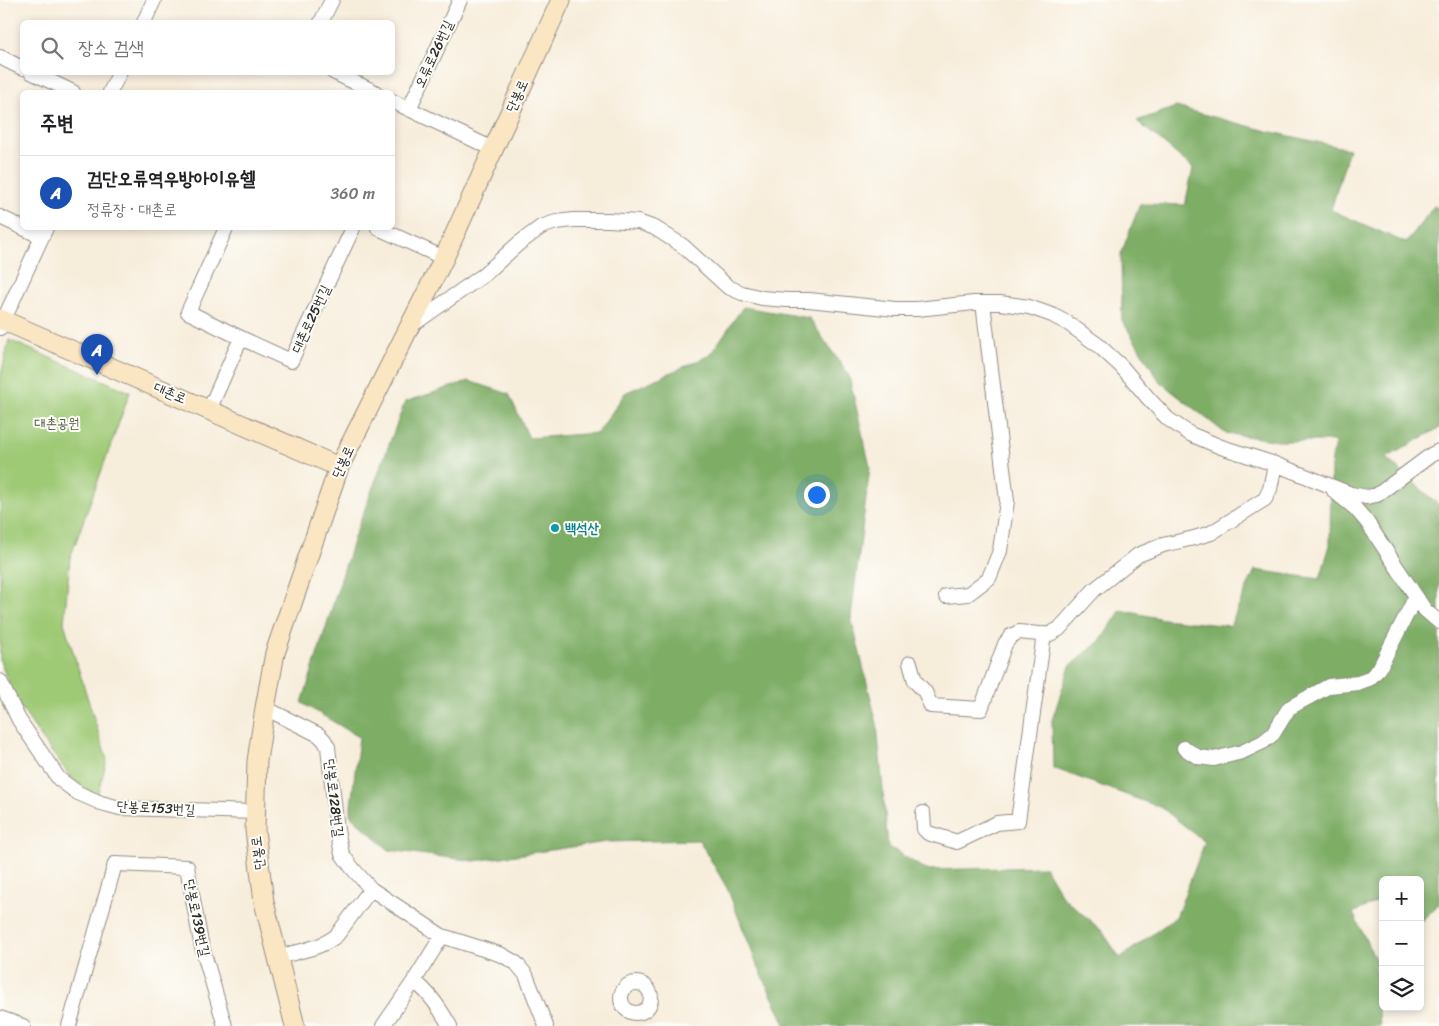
<!DOCTYPE html>
<html lang="ko">
<meta charset="utf-8">
<style>
body{margin:0;font-family:Sriracha,"Poor Story",sans-serif;background:#f2f2f2;color:#202124}
.controls{position:absolute;right:15px;bottom:15px;display:grid;overflow:hidden;border-radius:8px;box-shadow:0 2px 8px #0003}
.controls button{width:45px;height:45px;display:grid;place-items:center;padding:0;border:0;border-bottom:1px solid #e0e0e0;background:#fff;color:#202124;font:25px sans-serif}
.you{position:absolute;left:816px;top:494px;width:18px;height:18px;margin:-12px;border:4px solid #fff;border-radius:50%;background:#1a73e8;box-shadow:0 0 0 8px #1a73e833}
.badge{display:grid;place-items:center;width:32px;height:32px;border-radius:50%;background:#1a73e8;color:#fff;font-size:16px;font-weight:700}
.pin{position:absolute;translate:-50% -41px;filter:drop-shadow(0 1px 2px #0008)}
.pin::after{content:'';position:absolute;top:26px;width:18px;height:15px;background:inherit;clip-path:polygon(0 0,100% 0,50% 100%)}
.list{margin:0;padding:0;list-style:none}
h2{display:flex;justify-content:space-between;align-items:center;height:65px;margin:0;padding:0 20px;font-size:21px}
h2 small{font-size:16px;font-weight:400;color:#757577}
.list li{display:grid;grid-template-columns:32px 1fr auto;gap:15px;align-items:center;box-sizing:border-box;height:75px;padding:0 20px;border-top:1px solid #e0e0e0}
.list b{display:block;font-size:19px;white-space:nowrap}
.list p{margin:0;font-size:16px;white-space:nowrap;color:#757577}
.list em{font-size:16px;font-style:normal;color:#757577}
.icon{flex:none;width:28px;height:28px;fill:none;stroke:currentColor;stroke-width:2;stroke-linecap:round;stroke-linejoin:round}
.map{position:relative;flex:none;width:1439px;height:1026px;overflow:hidden}
.search{position:absolute;background:#fff;box-shadow:0 2px 8px #0003;left:20px;top:20px;width:375px;height:55px;display:flex;align-items:center;gap:12px;box-sizing:border-box;padding:0 18px;border-radius:8px;color:#757577;font-size:19px}
.panel{position:absolute;background:#fff;box-shadow:0 2px 8px #0003;left:20px;top:90px;width:375px;height:140px;border-radius:8px}
.map>svg:first-child{display:block}
.green{fill:#9ec975;stroke:#647a50}
.forest{fill:#7ead66;stroke:#546c48}
.lines{fill:none;stroke-linecap:round;stroke-linejoin:round}
.street-casing{stroke:#918c83;stroke-width:16}
.secondary-casing{stroke:#918c83;stroke-width:21}
.street{stroke:#fff;stroke-width:14}
.secondary{stroke:#fbe6c4;stroke-width:19}
.culture-dot{fill:#0f9aa8;stroke:#fdfcf7;stroke-width:2}
.labels{text-anchor:middle;dominant-baseline:central;stroke-width:4;stroke-linejoin:round;paint-order:stroke}
.street-label{font-size:14px;fill:#2b2b2b;stroke:#fdfcf7}
.park-label{font-size:14px;fill:#4e5a41;stroke:#fdfcf7}
.culture-label{font-size:14px;font-weight:bold;fill:#0d838f;stroke:#fdfcf7;text-anchor:start}
</style>
<div class="map">
<svg width="1439" height="1026" viewBox="0 0 1439 1026">
<rect width="100%" height="100%" fill="#fdfcf7"/>
<filter id="ink" filterUnits="userSpaceOnUse"><feTurbulence type="fractalNoise" baseFrequency=".02" numOctaves="2"/><feDisplacementMap in="SourceGraphic" scale="10" xChannelSelector="R" yChannelSelector="G"/><feConvolveMatrix kernelMatrix="1 2 1 2 8 2 1 2 1" color-interpolation-filters="sRGB"/></filter>
<filter id="wash" filterUnits="userSpaceOnUse"><feTurbulence type="fractalNoise" baseFrequency=".0096" numOctaves="4" result="noise"/><feDisplacementMap in="SourceGraphic" scale="20" xChannelSelector="R" yChannelSelector="G"/><feGaussianBlur stdDeviation="1.12" result="paint"/><feColorMatrix in="noise" values="0 0 0 0 0 0 0 0 0 0 0 0 0 0 0 0 0 1.4 0 .05"/><feComposite in="paint" operator="in"/></filter>
<g filter="url(#wash)">
<rect width="100%" height="100%" fill="#f7eddb"/>
<path class="green" d="M9,340L130,392L70,558L64,623L107,760L97,796L74,781L50,750L15,699L0,661V379Z"/>
<path class="forest" d="M1176,107L1267,131L1349,149L1331,210L1406,243L1434,206L1439,209V428L1386,458L1439,505V904L1421,921L1420,880H1383V899L1353,913L1375,959L1380,1026H786L756,962L727,888L699,840L607,842L474,861L389,850L350,815L359,737L302,703L354,538L405,402L469,381L509,394L529,438L598,433L625,393L710,355L743,307L809,318L849,376L870,467L851,617L877,724L888,846L926,870L1045,867L1062,896L1102,931L1120,958L1176,917L1205,842L1162,808L1053,768L1052,720L1070,666L1101,640L1121,610L1163,619L1230,626L1255,570L1320,579L1330,545L1331,466L1335,441H1279L1225,433L1160,382L1122,320L1121,254L1140,204L1185,205L1193,168L1137,121Z"/>
</g>
<g filter="url(#ink)">
<g class="lines">
<g class="street-casing">
<path id="street" d="M144,22L154,0
M321,22L332,0
M0,57L22,68
M31,72L73,92
M333,72L375,92
M110,92L120,72
M392,101L493,149
M409,109L460,0
M0,217L42,237
M378,228L444,258
M412,325L485,274L518,244L541,227L556,222L574,220H609L638,222L655,228L683,246L728,287L742,293L762,298L787,300H809L895,309H917L974,303H1000L1029,307L1052,315L1069,324L1098,345L1121,366L1149,399L1168,419L1190,434L1221,447L1275,464L1351,494L1367,497L1377,495L1431,455L1439,451
M0,328L46,228
M241,338L291,361L353,228
M209,410L241,338L188,312L226,228
M1334,491L1355,508L1367,522L1425,610L1439,622
M946,596L968,594L989,578L1000,551L1007,501L983,303
M910,663L915,681L925,692L931,706L981,709L1005,644L1011,636L1019,632L1048,635L1059,629L1094,590L1138,555L1163,545L1194,538L1211,533L1265,499L1270,489L1275,464
M0,681L19,720L59,779L78,793L101,803L120,808L255,812
M265,708L319,735L324,740L328,747L337,830L342,854L353,869L371,889L442,936L502,955L516,963L526,975L546,1026
M1184,748L1198,757L1214,759L1242,752L1263,742L1273,734L1289,708L1329,686L1358,683L1369,679L1379,669L1416,596
M923,813L924,829L928,833L957,842L997,823L1018,821L1044,634
M278,957C298,951 321,949 337,935L371,889
M414,981C430,993 440,1009 450,1026
M621 998a15 15 0 1 1 30 0a15 15 0 1 1-30 0Z
M0,1018L23,1026
M69,1026L115,864L187,867L201,943L225,1026
M383,1026L414,981L442,936"/>
</g>
<g class="secondary-casing">
<path id="secondary" d="M0,319L339,467
M295,1026L264,902L255,830L257,761L265,708L275,653L339,467L444,258L561,0"/>
</g>
<use href="#street" class="street"/>
<use href="#secondary" class="secondary"/>
</g>
</g>
<circle class="culture-dot" cx="555" cy="528" r="5"/>
<g class="labels">
<g class="street-label">
<text transform="translate(434 54) rotate(-65)">오류로26번길</text>
<text transform="translate(517 96) rotate(-66)">단봉로</text>
<text transform="translate(311 319) rotate(-65)">대촌로25번길</text>
<text transform="translate(170 393) rotate(23)">대촌로</text>
<text transform="translate(343 462) rotate(-66)">단봉로</text>
<text transform="translate(334 798) rotate(83)">단봉로128번길</text>
<text transform="translate(156 808) rotate(3)">단봉로153번길</text>
<text transform="translate(258 853) rotate(-97)">단봉로</text>
<text transform="translate(197 918) rotate(78)">단봉로139번길</text>
</g>
<g class="park-label">
<text x="57" y="423">대촌공원</text>
</g>
<g class="culture-label">
<text x="565" y="528">백석산</text>
</g>
</g>
</svg>
<div class="controls">
<button>+</button>
<button>−</button>
<button><svg class="icon" aria-label="layers" viewBox="0 0 24 24"><path d="M12 4l9 5-9 5-9-5zM3 14l9 5 9-5"/></svg></button>
</div>
<div class="you"></div>
<div class="pin badge" style="left:97px;top:375px;background:#1a4fb4">A</div>
<div class="search"><svg class="icon" aria-label="search" viewBox="0 0 24 24"><circle cx="10" cy="10" r="6"/><path d="M15 15l6 6"/></svg>장소 검색</div>
<section class="panel">
<h2>주변<small></small></h2>
<ul class="list">
<li><span class="badge" style="background:#1a4fb4">A</span><div><b>검단오류역우방아이유쉘</b><p>정류장 · 대촌로</p></div><em>360 m</em></li>
</ul>
</section>
</div>
